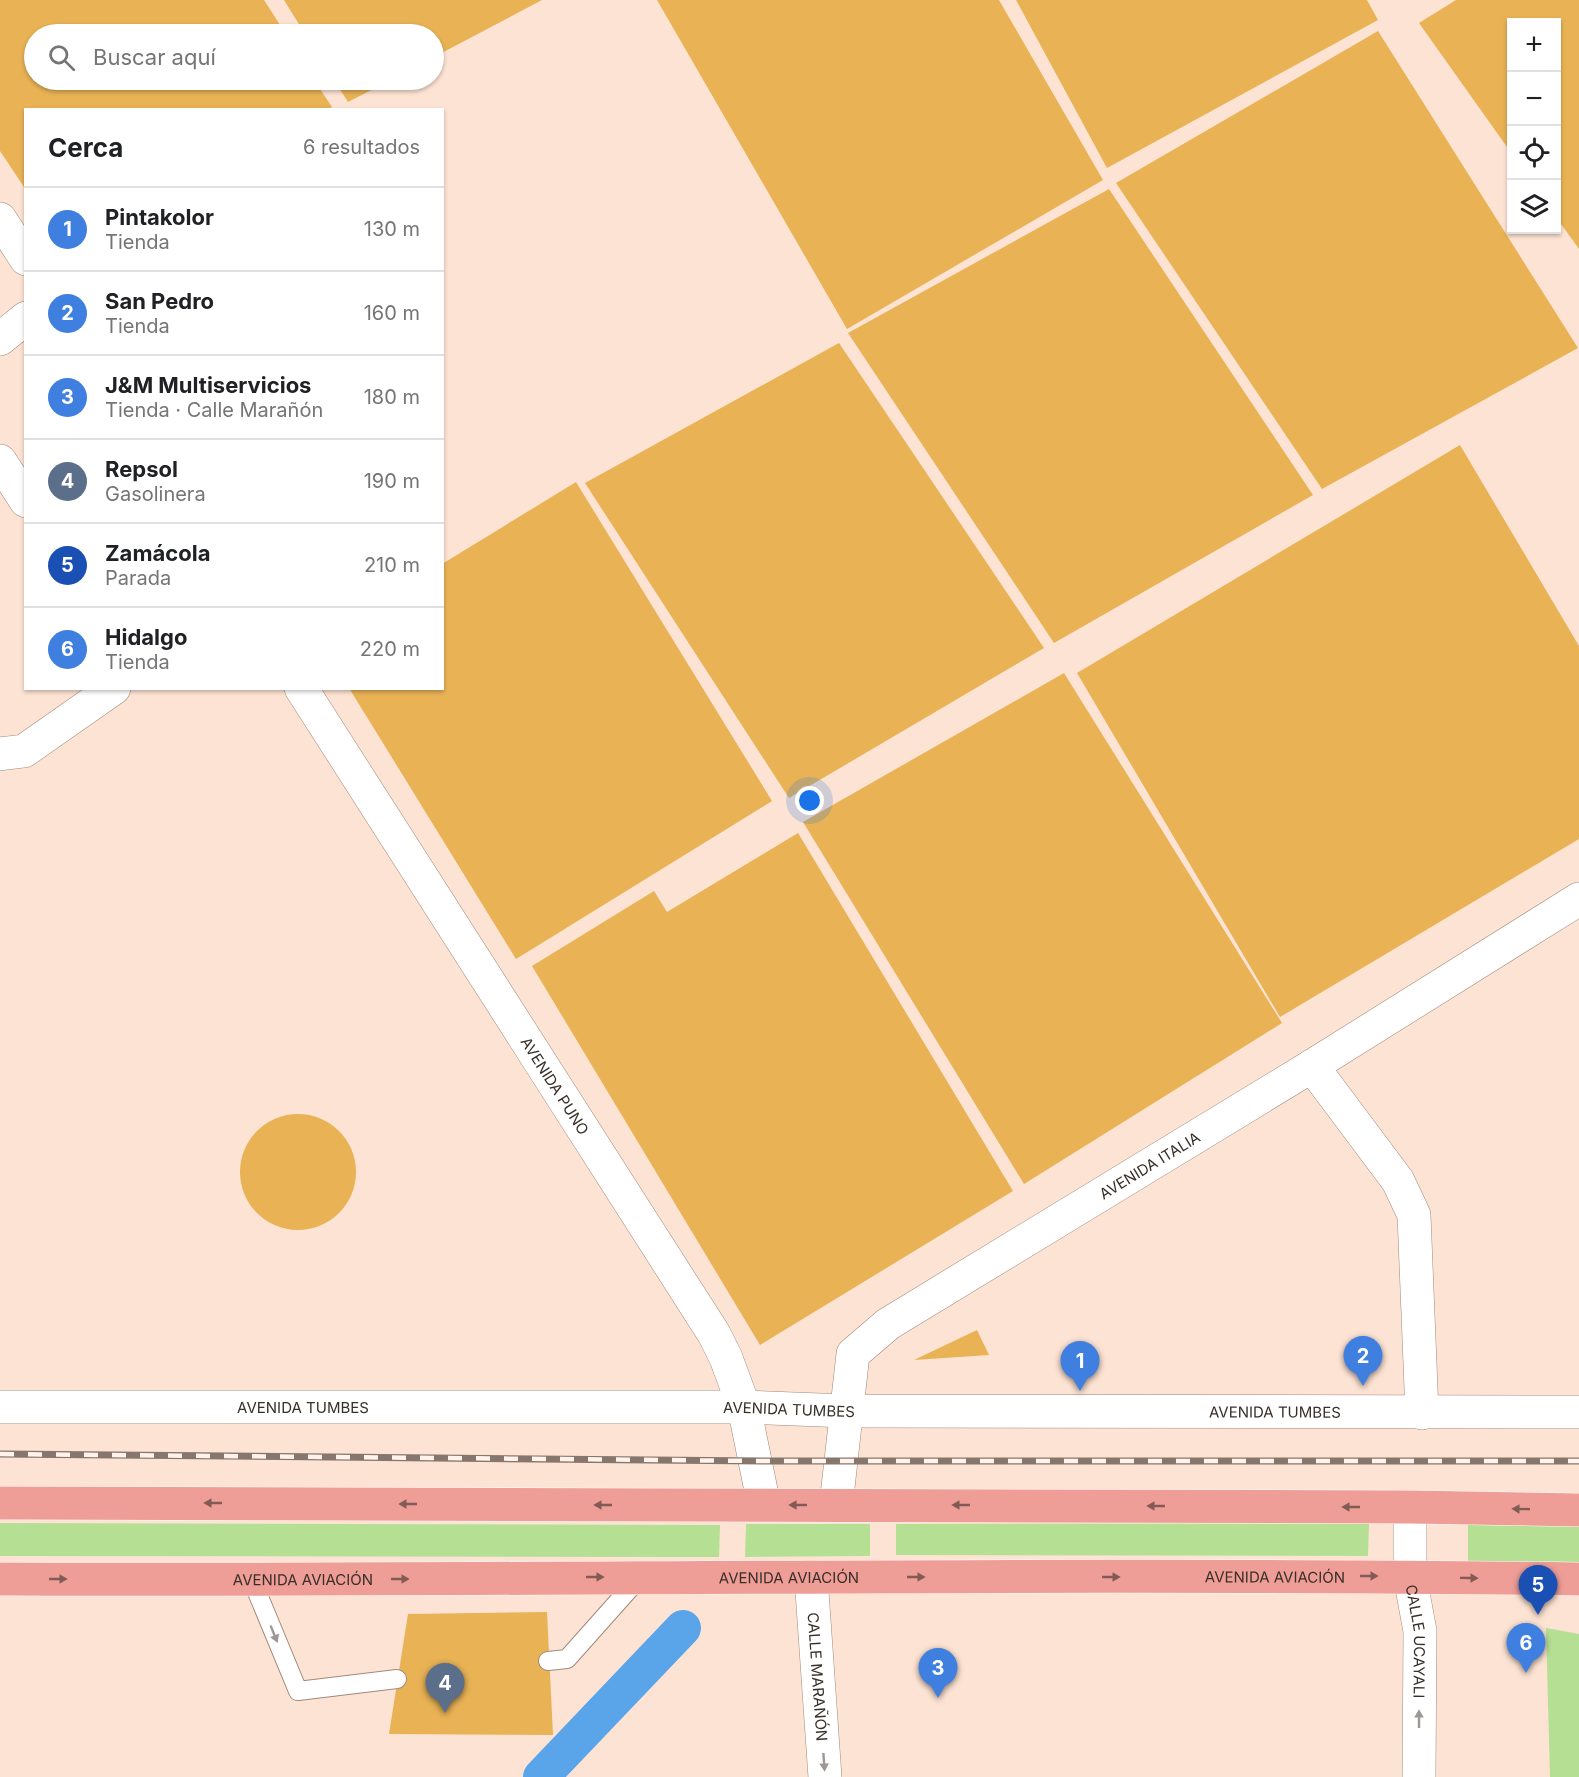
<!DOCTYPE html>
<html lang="es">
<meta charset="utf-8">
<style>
body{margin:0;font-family:Inter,sans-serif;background:#f6f6f6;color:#202124}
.controls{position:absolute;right:18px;top:18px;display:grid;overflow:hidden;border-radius:0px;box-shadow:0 2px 4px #0004}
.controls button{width:54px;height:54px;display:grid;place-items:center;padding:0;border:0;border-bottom:2px solid #e0e0e0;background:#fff;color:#202124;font:30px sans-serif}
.you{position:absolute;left:810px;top:801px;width:21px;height:21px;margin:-15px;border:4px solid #fff;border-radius:50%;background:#1a73e8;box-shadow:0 0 0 9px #1a73e833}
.badge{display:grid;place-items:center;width:39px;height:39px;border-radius:50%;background:#7c3aed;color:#fff;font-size:20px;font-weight:700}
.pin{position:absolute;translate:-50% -50px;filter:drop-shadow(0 2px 3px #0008)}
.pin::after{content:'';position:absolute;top:32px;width:21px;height:18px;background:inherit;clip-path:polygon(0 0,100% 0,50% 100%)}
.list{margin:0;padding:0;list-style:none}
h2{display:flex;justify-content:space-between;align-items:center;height:78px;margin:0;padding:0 24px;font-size:26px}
h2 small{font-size:20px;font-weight:400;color:#757577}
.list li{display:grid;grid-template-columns:39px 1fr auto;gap:18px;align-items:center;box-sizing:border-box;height:84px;padding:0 24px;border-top:2px solid #e0e0e0}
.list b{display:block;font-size:22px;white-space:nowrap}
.list p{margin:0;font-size:20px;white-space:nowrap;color:#757577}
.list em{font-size:20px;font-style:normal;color:#757577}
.icon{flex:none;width:33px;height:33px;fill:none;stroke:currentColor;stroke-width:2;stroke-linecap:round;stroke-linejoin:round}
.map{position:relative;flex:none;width:1579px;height:1777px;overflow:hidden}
.search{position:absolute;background:#fff;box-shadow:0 2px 4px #0004;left:24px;top:24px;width:420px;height:66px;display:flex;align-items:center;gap:15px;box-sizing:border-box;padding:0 21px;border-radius:33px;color:#757577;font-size:22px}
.panel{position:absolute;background:#fff;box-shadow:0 2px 4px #0004;left:24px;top:108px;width:420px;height:582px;border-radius:0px}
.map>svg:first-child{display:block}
.green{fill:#b5df93}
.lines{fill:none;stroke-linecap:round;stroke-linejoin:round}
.canal{stroke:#5aa4e9;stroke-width:36}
.building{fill:#e8b255}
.lane-casing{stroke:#a1897b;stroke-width:20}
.street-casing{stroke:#a1897b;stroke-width:34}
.secondary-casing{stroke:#a1897b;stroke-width:34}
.primary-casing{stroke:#fff;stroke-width:34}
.lane{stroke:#fff;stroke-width:18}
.street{stroke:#fff;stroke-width:33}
.secondary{stroke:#fff;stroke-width:33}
.primary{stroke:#ef9e97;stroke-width:33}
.rail-casing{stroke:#87766c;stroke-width:7}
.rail{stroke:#fef3ed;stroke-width:4.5;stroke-dasharray:14;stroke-linecap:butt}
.oneway{fill:#825b55}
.oneway2{fill:#9c9794}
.labels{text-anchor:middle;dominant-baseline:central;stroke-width:4.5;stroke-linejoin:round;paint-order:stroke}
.street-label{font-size:15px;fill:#392f29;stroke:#fef3ed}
</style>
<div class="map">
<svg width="1579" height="1777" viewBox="0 0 1579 1777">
<rect width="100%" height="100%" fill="#fde3d3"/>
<path class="green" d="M0,1523L720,1525L719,1557L0,1556Z
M1369,1523L1368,1556L896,1555V1524Z
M746,1524H870V1556L745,1557Z
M1468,1524L1579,1525V1563L1468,1562Z
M1546,1628L1579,1634V1777H1550Z"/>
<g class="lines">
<path class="canal" d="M541,1777L683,1628"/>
</g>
<path class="building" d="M0,0H264L286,34H34V80H314L332,107L327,110H26V190L0,151Z
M284,0H542L434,57V34H305Z
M657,0H999L1103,180L847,329Z
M1016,0H1367L1378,20L1107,168Z
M1456,0H1579V249L1556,217V22H1512V154L1419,23Z
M1378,31L1578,348L1322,489L1116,183Z
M334,80H391L348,102Z
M1109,189L1313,495L1054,643L848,333Z
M839,343L1044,648L789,798L585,483Z
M1460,445L1579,646V839L1280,1017L1077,673Z
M576,482L772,801L516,959L349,688H442V564Z
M1064,673L1282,1023L1024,1184L803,822Z
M798,833L1013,1191L760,1345L532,966L654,891L667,912Z
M240 1172a58 58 0 1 1 116 0a58 58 0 1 1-116 0Z
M977,1330L989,1355L914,1360Z
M547,1612L553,1735L389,1734L408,1614Z"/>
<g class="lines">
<g class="lane-casing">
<path id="lane" d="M252,1580L298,1691L397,1679
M548,1661L567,1659L640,1577"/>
</g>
<g class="street-casing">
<g id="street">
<path d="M0,339L26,318"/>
<path d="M0,461L26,501"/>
<path d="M0,754L24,751L114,688"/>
<path d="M1312,1066L1398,1181L1414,1215L1422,1413"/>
<path id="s1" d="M0,1407H744L847,1411L1579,1412"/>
</g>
</g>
<g class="secondary-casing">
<g id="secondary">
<path d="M0,219L26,259"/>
<path id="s2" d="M301,688L714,1334L726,1358L744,1407L764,1505"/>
<path id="s3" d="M836,1505L853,1354L888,1324L1312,1066L1579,899"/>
<path id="s4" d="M1410,1507V1577L1420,1631L1419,1777"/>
<path id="s5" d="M811,1577L825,1777"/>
</g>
</g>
<g class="primary-casing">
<g id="primary">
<path d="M0,1503L1410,1507L1579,1510"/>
<path id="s6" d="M0,1579C526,1581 1053,1572 1579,1579"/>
</g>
</g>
<use href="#lane" class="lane"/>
<use href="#street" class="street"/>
<use href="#secondary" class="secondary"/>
<use href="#primary" class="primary"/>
<g class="rail-casing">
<path id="rail" d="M0,1454L768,1461H1579"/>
</g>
<use href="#rail" class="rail"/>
</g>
<defs><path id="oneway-solid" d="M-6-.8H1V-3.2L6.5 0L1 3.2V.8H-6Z" transform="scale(1.5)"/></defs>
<g class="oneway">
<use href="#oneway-solid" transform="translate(213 1503) rotate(-180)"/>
<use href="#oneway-solid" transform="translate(408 1504) rotate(-180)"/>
<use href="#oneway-solid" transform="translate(603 1505) rotate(-180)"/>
<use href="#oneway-solid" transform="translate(798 1505) rotate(180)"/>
<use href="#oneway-solid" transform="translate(961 1505) rotate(-180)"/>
<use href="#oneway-solid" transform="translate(1156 1506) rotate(-180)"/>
<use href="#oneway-solid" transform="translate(1351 1507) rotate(-180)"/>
<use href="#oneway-solid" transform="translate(1521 1509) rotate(-179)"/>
<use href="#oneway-solid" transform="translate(1369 1576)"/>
<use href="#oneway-solid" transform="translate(595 1577)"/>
<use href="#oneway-solid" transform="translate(916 1577)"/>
<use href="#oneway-solid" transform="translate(1111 1577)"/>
<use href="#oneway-solid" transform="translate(1469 1578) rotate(1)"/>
<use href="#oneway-solid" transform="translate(58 1579)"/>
<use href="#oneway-solid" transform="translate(400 1579)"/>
</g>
<g class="oneway2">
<use href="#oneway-solid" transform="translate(274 1634) rotate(68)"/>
<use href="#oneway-solid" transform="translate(1419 1719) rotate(-90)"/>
<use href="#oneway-solid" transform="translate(824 1762) rotate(86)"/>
</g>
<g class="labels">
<g class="street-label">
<text stroke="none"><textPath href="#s2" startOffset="472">AVENIDA PUNO</textPath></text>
<text stroke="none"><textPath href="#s3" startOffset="504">AVENIDA ITALIA</textPath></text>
<text stroke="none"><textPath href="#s1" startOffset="303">AVENIDA TUMBES</textPath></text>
<text stroke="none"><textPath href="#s1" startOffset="789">AVENIDA TUMBES</textPath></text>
<text stroke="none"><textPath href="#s1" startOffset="1275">AVENIDA TUMBES</textPath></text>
<text stroke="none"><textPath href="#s6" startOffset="789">AVENIDA AVIACIÓN</textPath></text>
<text stroke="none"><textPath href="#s6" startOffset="1275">AVENIDA AVIACIÓN</textPath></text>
<text stroke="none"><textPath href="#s6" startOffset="303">AVENIDA AVIACIÓN</textPath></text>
<text stroke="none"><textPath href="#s4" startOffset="135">CALLE UCAYALI</textPath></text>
<text stroke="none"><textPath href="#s5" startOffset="100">CALLE MARAÑÓN</textPath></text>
</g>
</g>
</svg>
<div class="controls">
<button>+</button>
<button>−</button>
<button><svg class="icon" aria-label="locate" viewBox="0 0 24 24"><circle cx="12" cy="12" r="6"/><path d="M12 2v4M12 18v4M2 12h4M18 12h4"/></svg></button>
<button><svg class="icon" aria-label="layers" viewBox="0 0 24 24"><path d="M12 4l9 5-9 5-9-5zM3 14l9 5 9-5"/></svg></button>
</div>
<div class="you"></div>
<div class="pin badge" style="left:1080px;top:1391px;background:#3f7fe0">1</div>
<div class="pin badge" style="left:1363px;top:1386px;background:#3f7fe0">2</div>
<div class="pin badge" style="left:938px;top:1698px;background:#3f7fe0">3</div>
<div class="pin badge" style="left:445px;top:1713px;background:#5c6f8a">4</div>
<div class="pin badge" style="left:1538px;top:1615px;background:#1a4fb4">5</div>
<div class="pin badge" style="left:1526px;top:1673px;background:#3f7fe0">6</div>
<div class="search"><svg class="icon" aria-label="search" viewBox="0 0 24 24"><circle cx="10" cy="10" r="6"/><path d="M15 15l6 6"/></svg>Buscar aquí</div>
<section class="panel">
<h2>Cerca<small>6 resultados</small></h2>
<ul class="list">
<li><span class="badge" style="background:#3f7fe0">1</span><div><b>Pintakolor</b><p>Tienda</p></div><em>130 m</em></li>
<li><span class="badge" style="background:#3f7fe0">2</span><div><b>San Pedro</b><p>Tienda</p></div><em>160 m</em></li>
<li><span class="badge" style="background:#3f7fe0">3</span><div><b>J&amp;M Multiservicios</b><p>Tienda · Calle Marañón</p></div><em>180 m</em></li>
<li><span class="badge" style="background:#5c6f8a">4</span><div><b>Repsol</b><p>Gasolinera</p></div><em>190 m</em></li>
<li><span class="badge" style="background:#1a4fb4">5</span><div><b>Zamácola</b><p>Parada</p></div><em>210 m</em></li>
<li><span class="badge" style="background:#3f7fe0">6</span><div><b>Hidalgo</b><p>Tienda</p></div><em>220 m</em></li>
</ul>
</section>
</div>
